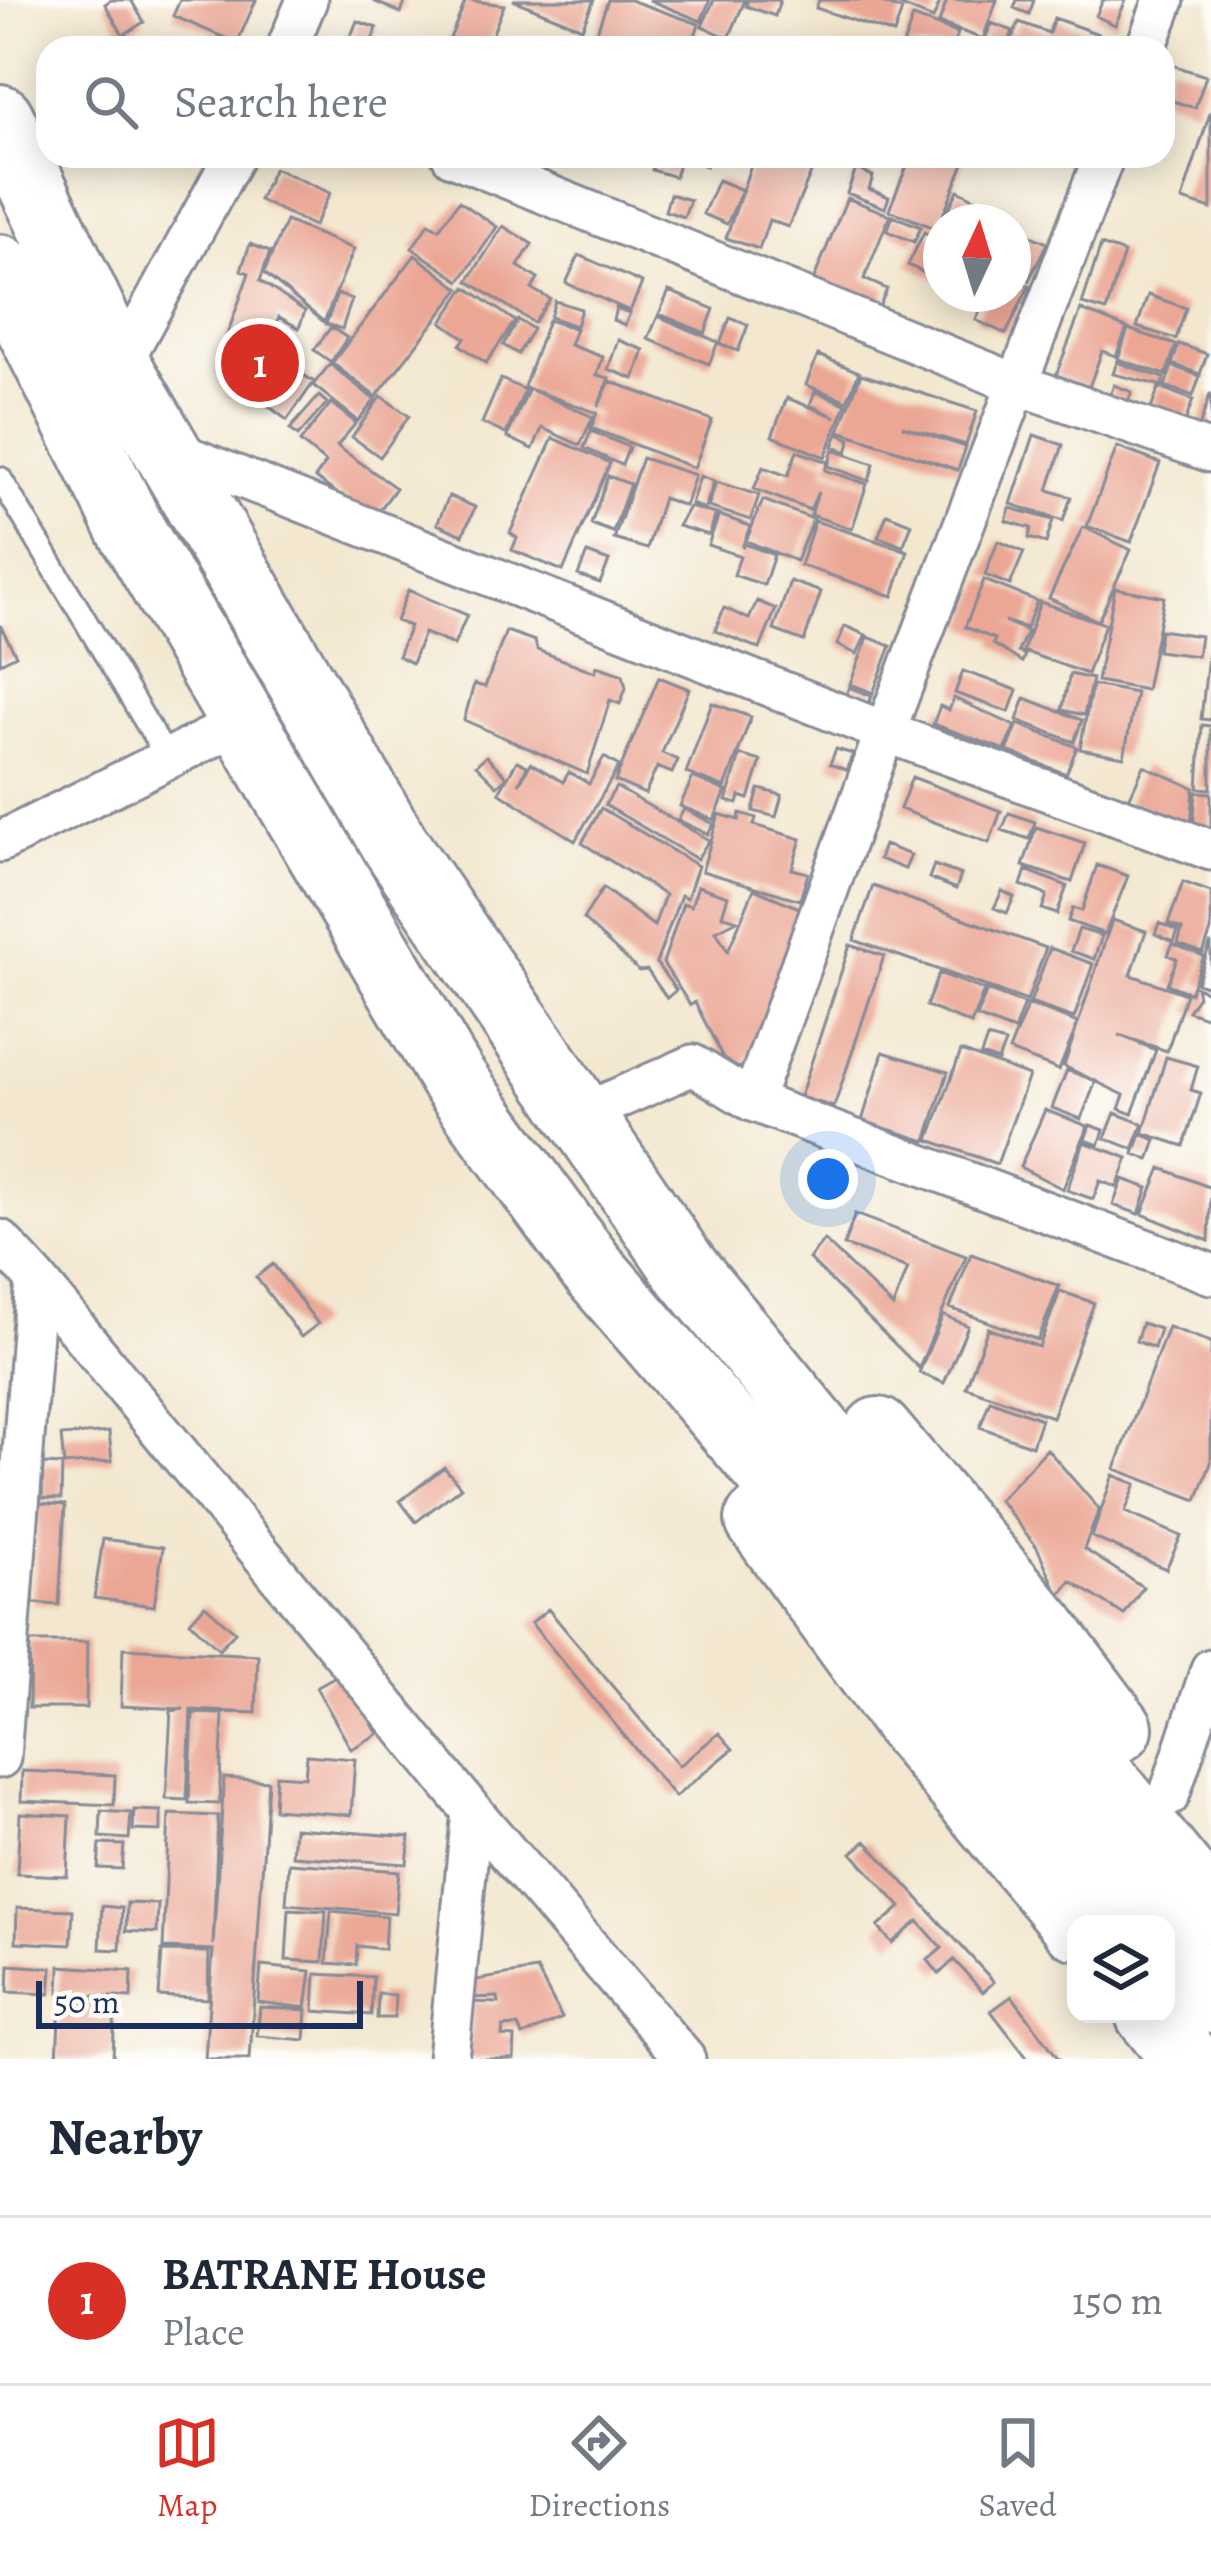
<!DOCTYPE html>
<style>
body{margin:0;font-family:Alegreya,serif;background:#f2f2f3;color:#1f2937}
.controls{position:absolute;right:36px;bottom:36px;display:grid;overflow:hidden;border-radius:24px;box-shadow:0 6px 30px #0003}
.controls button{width:108px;height:108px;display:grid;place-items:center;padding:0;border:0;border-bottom:3px solid #e0e1e3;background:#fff;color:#1f2937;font:60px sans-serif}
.compass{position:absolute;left:923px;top:204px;width:108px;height:108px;border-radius:50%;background:#fff;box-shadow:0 6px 30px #0003;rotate:4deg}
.scale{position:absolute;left:36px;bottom:30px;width:327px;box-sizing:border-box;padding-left:12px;border:6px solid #1b2f5e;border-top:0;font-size:33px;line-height:42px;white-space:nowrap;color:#1b2f5e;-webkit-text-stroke:9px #fdfcf7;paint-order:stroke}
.you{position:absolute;left:828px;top:1179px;width:42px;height:42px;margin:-30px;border:9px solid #fff;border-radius:50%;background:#1a73e8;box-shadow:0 0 0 18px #1a73e833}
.badge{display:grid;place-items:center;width:78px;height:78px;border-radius:50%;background:#d93025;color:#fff;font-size:39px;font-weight:700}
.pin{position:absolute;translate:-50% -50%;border:6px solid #fff;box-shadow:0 3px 12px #0006}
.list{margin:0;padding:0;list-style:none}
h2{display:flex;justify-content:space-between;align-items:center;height:156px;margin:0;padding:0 48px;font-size:51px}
h2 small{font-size:39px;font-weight:400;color:#747a83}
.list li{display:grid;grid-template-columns:78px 1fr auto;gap:36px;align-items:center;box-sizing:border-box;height:168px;padding:0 48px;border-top:3px solid #e0e1e3}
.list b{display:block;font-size:45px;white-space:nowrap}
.list p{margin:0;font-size:39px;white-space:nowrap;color:#747a83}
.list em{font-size:39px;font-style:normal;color:#747a83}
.icon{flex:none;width:66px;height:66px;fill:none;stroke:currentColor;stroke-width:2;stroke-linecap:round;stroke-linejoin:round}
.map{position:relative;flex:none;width:1211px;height:2059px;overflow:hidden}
.search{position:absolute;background:#fff;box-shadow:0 6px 30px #0003;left:36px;right:36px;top:36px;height:132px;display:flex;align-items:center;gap:30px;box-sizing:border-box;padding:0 42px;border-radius:36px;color:#747a83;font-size:45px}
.sheet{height:324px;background:#fff}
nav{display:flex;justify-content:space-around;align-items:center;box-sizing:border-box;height:168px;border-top:3px solid #e0e1e3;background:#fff;font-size:33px;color:#747a83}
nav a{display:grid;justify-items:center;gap:6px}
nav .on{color:#d93025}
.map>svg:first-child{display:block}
.building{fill:#eba694}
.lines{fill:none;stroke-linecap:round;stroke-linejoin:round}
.service-casing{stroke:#878b96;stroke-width:27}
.minor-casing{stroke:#878b96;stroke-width:45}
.trunk-casing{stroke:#878b96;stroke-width:72}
.service{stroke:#fff;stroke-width:21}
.minor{stroke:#fff;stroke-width:39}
.trunk{stroke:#fff;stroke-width:66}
</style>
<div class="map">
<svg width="1211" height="2059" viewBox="0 0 1211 2059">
<rect width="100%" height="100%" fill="#fdfcf7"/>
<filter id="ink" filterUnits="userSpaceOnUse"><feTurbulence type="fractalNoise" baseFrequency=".00833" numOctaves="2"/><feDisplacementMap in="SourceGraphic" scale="24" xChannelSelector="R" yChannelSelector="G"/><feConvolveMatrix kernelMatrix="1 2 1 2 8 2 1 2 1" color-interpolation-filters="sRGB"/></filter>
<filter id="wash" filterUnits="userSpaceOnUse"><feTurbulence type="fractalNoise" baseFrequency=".004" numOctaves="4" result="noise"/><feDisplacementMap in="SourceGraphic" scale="48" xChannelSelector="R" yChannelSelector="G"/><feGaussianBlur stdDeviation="2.7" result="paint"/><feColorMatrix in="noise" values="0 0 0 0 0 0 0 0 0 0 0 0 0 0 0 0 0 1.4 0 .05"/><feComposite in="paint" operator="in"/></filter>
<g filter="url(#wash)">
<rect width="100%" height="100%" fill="#f3e7cf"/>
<g id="blocks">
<path class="building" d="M111,0H131L144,22L123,35L105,4Z
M180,0H256L237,43L173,16Z
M371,0H406L401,13Z
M466,0L504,5L487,48H446Z
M513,0H594L582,28Z
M608,0H630L699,24L691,48H591Z
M649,0H710L701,21Z
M714,0H745L729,38L702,26Z
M748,0H780L775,16L746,6Z
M819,0H873L902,10L894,34L816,8Z
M887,0H941L933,19Z
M947,0H997L983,39L939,23Z
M1017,0H1034L1029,14L1014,8Z
M1103,0H1126L1115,25L1096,16Z
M913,17L958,33L953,48H902Z
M1054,18L1112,39L1109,48H1008L1019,22L1049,33Z
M357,21L377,28L369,48H346Z
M991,23L1013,31L1006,48L985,40Z
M1169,64L1206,76L1195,108L1163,98Z
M1210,113H1211V209L1182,200Z
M518,156H546L540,172L515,163Z
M656,156L680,161L675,177L652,170Z
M681,156H710L706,166Z
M754,156H818L788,227L769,220L759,249L726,238Z
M911,156H967L937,229L889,210Z
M274,168L330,193L314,226L259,200Z
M856,169L873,176L869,189L889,197L885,208L847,193Z
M718,180L742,190L727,224L703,214Z
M958,190L1019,221L1021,222L1013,232V222H942Z
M670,194L690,200L684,217L665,211Z
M847,198L890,215L864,279L887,289L879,307L813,281Z
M459,201L497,227L460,281L412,248L429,223L439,229Z
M893,216L921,227L914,242L887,231Z
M286,221L354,249L324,322L264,273Z
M503,226L532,244L518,266L538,279L532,289L550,299L534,323L468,281Z
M1018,230L1047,243L1029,280L1013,273Z
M924,232L941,240V281L908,265Z
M250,244L270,252L260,281L305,311L299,328L279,317L266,350L314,382L287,420L229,376L234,363L219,358L249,273L241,270Z
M1101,245L1124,253L1106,311L1082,304Z
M415,255L460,289L376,397L332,363Z
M579,255L642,283L630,311L566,283Z
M1013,278L1029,286L1006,334L976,320L988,294H1013Z
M466,287L515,321L486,363L460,345L465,338L442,322Z
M669,291L714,309L705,333L659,314Z
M337,294L352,299L342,329L326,324Z
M1148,295L1186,308L1176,339L1137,327Z
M555,301L581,309L576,326L550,317Z
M616,308L630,313L625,325L613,320Z
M1081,310L1127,328L1116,356L1102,351L1089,387L1056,375Z
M658,316L718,342L709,364L648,339Z
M730,318L748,325L738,351L720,344Z
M518,320L533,329L518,354L503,345Z
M548,320L576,329L570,345L603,357L597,375L609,378L598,407L610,381L712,420L694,468L591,428L597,413L524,387Z
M331,327L347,338L331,362L314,350Z
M1128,329L1176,345L1166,375L1118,359Z
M618,340L644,350L634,379L608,369Z
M1179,344L1207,354L1200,374L1172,364Z
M818,355L859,372L847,401L806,385Z
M1117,362L1164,378L1162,386L1113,374Z
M330,364L375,400L358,421L313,385Z
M1172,366L1200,376L1193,396L1165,386Z
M861,374L977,411L966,445L902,426L966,447L958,470L839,431Z
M501,379L525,390L506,434L482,423Z
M1114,385L1132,392L1128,401L1110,395Z
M1159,387L1193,400L1184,425L1150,412Z
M529,389L593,417L580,445L542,428L533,449L507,437Z
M815,391L846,404L825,457L772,436L787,398L836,417L810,405Z
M1210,394H1211V439L1197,434Z
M319,396L327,403L298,436L290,429Z
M381,396L409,416L380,457L352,437Z
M331,403L356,423L337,446L396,488L373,519L315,478L326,463L300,442Z
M591,431L629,447L622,465L584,448Z
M838,434L851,439L847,452L833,446Z
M1034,435L1063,445L1048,490L1071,497L1063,521L1011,504Z
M553,438L610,463L563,571L512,550L517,538L510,533Z
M1117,447L1160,463L1131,542L1087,526Z
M833,450L874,464L869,481L828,466Z
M797,451L828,462L825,470L867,484L852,529L811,515L818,492L810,510L754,489L763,467L788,476Z
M642,458L695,475L685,506L663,498L647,549L614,539Z
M608,476L630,484L613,532L591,524Z
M700,476L714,481L705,509L691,504Z
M716,482L759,495L751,520L708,507Z
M449,496L475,507L463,535L437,524Z
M763,500L813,519L796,561L746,541Z
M689,507L716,514L709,535L678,526Z
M1010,508L1053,520L1046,543L1029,538L1031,528L1006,521Z
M887,514L912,524L903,546L878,537Z
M719,515L750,526L742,548L745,544L774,555L764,585L734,575L740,556L708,545Z
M815,521L908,551L893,596L800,565Z
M1083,527L1131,550L1098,621L1049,598Z
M998,541L1024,552L1010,585L985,575Z
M587,553L609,561L600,583L578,575Z
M984,580L1037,601L1026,628L1004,621L1027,631L1018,652L1025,655L1022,662L993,644L995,639L965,627Z
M790,581L821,592L804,641L774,630Z
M1115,588L1164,597L1146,690L1097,681Z
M408,590L467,615L454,645L424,633L412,663L398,656L410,626L396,621Z
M757,601L776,609L760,649L715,631L724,608L749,619Z
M1040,602L1105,624L1087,674L1023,651Z
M0,625L16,655L0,663Z
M845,626L866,635L857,654L837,645Z
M1160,630L1200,636L1197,656L1157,651Z
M506,631L535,641L537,650L595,672L597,666L623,675L626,688L620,704L610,700L587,774L464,720L474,684L485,687Z
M868,637L891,646L873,693L850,684Z
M1208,655H1211V720L1201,719Z
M963,671L1017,690L1009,712L955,693Z
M1070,674L1092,679L1084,715L1062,710Z
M659,677L689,689L662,753L678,760L672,773L657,767L645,794L615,781Z
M1092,685L1136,693L1124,757L1080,749Z
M849,687L872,696L867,707L845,699Z
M954,698L1015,726L1005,750L933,724L940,706L949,710Z
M1025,698L1082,720L1074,742L1017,720Z
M712,703L751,717L725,788L686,773Z
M1018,724L1077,747L1066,774L1007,751Z
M1202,725L1211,726V789L1198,788Z
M836,749L853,754L846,770L830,764Z
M740,755L761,761L749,799L740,796L738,804L726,801Z
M486,756L507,777L497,786L476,765Z
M604,757L619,766L575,841L499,792L517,761L527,766L519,784L531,763L563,782L569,772L589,784Z
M1144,766L1194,788L1191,828L1128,801Z
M693,777L726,791L714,820L680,806Z
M912,777L1001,811L989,843L900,809Z
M616,787L709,840L697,859L605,805Z
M759,789L782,795L776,817L753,811Z
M1196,792L1211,793V832L1193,831Z
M601,808L698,866L687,898L681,895L656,963L676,990L667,998L647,970L639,971L583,919L603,888L654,926L665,895L582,843Z
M684,809L714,824L708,834L678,820Z
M740,813L756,818L754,825L801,839L792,869L808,873L800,900L702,871L719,814L739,820Z
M1009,813L1035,822L1029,839L1002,830Z
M1036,827L1085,843L1072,882L1023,866Z
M884,845L911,855L905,869L879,859Z
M934,865L961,875L956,889L929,878Z
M1097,865L1128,876L1105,934L1068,921L1073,908L1082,911Z
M1026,870L1067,886L1057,914L1042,909L1047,895L1021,885Z
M1183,882L1211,892V931L1203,953L1178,944L1182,929L1168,924Z
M698,886L728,896L722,915L737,920L716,931L728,951L754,889L816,915L743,1067L728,1068L695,1002L690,1005L663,963L683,903L691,906Z
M873,886L1046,948L1027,1001L854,940Z
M1002,891L1014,897L1007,913L994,908Z
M1112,920L1146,931L1131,975L1186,994L1167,1051L1119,1035L1156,1050L1132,1114L1119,1109L1124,1095L1064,1066Z
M1159,923L1178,931L1174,942L1155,934Z
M1079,929L1102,936L1094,959L1071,951Z
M1173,944L1204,956L1190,993L1167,984L1177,959L1168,955Z
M1210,944H1211V988L1197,983Z
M850,945L884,956L834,1107L800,1097Z
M1050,948L1093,964L1074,1018L1030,1003Z
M939,973L984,990L971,1024L926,1006Z
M1196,987L1211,993V1019L1188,1011L1198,996Z
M987,990L1024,1004L1014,1031L977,1017Z
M1028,1004L1078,1023L1059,1070L1009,1051Z
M987,1038L1005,1043L998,1061L981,1055Z
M961,1051L1029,1076L997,1164L929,1140Z
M883,1052L948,1072L926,1141L862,1121Z
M1166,1057L1198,1066L1191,1090L1201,1093L1184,1146L1143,1133Z
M1067,1070L1096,1081L1081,1119L1052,1108Z
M1045,1110L1088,1126L1063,1189L1020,1167Z
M1115,1113L1143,1124L1133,1149L1105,1138Z
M1090,1125L1104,1130L1099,1145L1085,1140Z
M1141,1134L1156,1140L1149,1160L1134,1154Z
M1084,1142L1128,1158L1117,1187L1100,1181L1093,1199L1067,1190Z
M1161,1168L1211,1188L1209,1241L1142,1214Z
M1123,1179L1148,1188L1139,1214L1113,1205Z
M855,1214L966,1256L919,1368L809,1259L824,1240L893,1307L908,1268L844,1245Z
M971,1254L1059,1286L1038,1340L950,1308Z
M273,1264L318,1324L301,1337L256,1277Z
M1060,1291L1094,1303L1052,1417L966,1387L988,1328L1039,1347Z
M943,1315L968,1326L944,1383L919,1373Z
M1142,1323L1160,1329L1154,1348L1136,1341Z
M1168,1327L1211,1342V1463L1197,1500L1115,1469Z
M990,1400L1041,1419L1032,1446L980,1427Z
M109,1432L112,1461L64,1465L61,1436Z
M1047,1449L1099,1509L1084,1549L1143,1587L1124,1615L1071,1581L1059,1596L1037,1547L999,1500Z
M43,1464L62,1465L61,1499L42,1498Z
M444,1467L461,1487L416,1522L400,1501Z
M1113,1475L1136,1484L1125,1512L1181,1536L1166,1569L1092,1537Z
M39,1503L65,1505L59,1605L33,1603Z
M103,1539L163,1547L154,1606L94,1598Z
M205,1605L235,1632L219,1649L190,1622Z
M548,1609L679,1766L719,1733L733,1749L675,1797L531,1623Z
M30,1642H87L86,1708H29Z
M123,1648L258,1655L256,1713L191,1710L187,1800L166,1799L171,1711L184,1709L121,1706Z
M343,1672L378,1734L351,1749L316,1687Z
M193,1713L223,1714L219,1804L189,1803Z
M307,1755L355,1759L351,1815L274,1809L276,1775L305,1777Z
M22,1771L115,1775L114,1805L21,1801Z
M224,1778L268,1781L250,2059H205L213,1950L163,1948L169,1814L218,1816L213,1945Z
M134,1810L161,1811V1831L133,1830Z
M101,1811L131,1813L129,1839L100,1837Z
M20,1813L70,1816L67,1876L17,1874Z
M294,1828L410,1837L407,1864L292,1856Z
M866,1841L994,1982L983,1992L954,1960L939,1974L928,1960L942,1948L918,1921L892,1943L878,1927L901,1907L852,1853Z
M100,1844L124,1845L122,1869L98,1868Z
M289,1863L399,1871L395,1913L286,1904Z
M127,1903L158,1904L157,1933L126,1931Z
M102,1906L122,1908L120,1950L100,1949Z
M17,1908L73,1910L71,1945L16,1942Z
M289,1909L326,1911L323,1962L286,1960Z
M331,1911L386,1916L384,1949L357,1946L356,1965L327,1963Z
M162,1951L209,1952L208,1999L159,1996Z
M9,1965L52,1968L50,1994L8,1992Z
M60,1966L132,1971L131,1998L59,1994Z
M261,1966L311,1971L306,2008L258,2002Z
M537,1970L562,2018L523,2036L518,2026L503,2027L502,2036L515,2037L514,2059H469L472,2002L499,2003L498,1997L470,1998L471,1981Z
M316,1974L373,1977L371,2015L314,2011Z
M378,1994L395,1995L394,2018H377Z
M1012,1996L1059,2059H1028L991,2011Z
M60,1999L115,2002L113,2059H57Z
M260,2007L307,2010L305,2040L257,2036Z"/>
</g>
</g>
<g filter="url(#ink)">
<use href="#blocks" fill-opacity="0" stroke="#878b96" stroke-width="3"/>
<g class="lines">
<g class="service-casing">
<path id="service" d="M0,478L168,759"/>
</g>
<g class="minor-casing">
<path id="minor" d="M287,48L307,0
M1146,48L1164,0
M452,156L1017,384L1211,452
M119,368L234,156
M171,450L885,732L1211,850
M0,842L244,721
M752,1101L885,732L1104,156
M578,1116L693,1065L752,1101L1211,1274
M0,1240L36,1279L0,1758
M36,1279L472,1811L685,2059
M1169,1796L1211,1669
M448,2059L472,1811"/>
</g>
<g class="trunk-casing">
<path id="trunk" d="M0,118L119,368L396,846L684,1267L1211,1910
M0,268L130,528L452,1077L591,1267L955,1687L1149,1924
M878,1431L1044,1628L1119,1728
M759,1520L905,1720L1076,1926
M1166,1945L1211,2000
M1149,2014L1186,2059"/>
</g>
<use href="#service" class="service"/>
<use href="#minor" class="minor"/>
<use href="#trunk" class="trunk"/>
</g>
</g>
</svg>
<div class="controls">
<button><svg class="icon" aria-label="layers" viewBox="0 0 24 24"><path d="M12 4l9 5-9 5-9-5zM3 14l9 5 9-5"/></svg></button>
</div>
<svg class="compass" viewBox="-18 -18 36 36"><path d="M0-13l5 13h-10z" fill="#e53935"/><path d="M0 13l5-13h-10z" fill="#747a83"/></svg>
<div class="scale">50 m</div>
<div class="you"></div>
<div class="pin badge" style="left:260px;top:363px">1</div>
<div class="search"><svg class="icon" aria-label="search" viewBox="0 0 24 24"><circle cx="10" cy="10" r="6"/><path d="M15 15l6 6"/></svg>Search here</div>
</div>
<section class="sheet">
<h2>Nearby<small></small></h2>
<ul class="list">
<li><span class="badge">1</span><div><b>BATRANE House</b><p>Place</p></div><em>150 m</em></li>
</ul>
</section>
<nav>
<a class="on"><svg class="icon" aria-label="map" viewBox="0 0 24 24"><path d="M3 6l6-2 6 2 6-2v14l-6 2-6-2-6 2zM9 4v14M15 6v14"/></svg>Map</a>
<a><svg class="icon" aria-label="directions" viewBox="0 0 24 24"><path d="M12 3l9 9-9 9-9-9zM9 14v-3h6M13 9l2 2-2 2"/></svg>Directions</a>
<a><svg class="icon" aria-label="saved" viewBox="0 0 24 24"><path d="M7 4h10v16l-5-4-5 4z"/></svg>Saved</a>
</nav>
